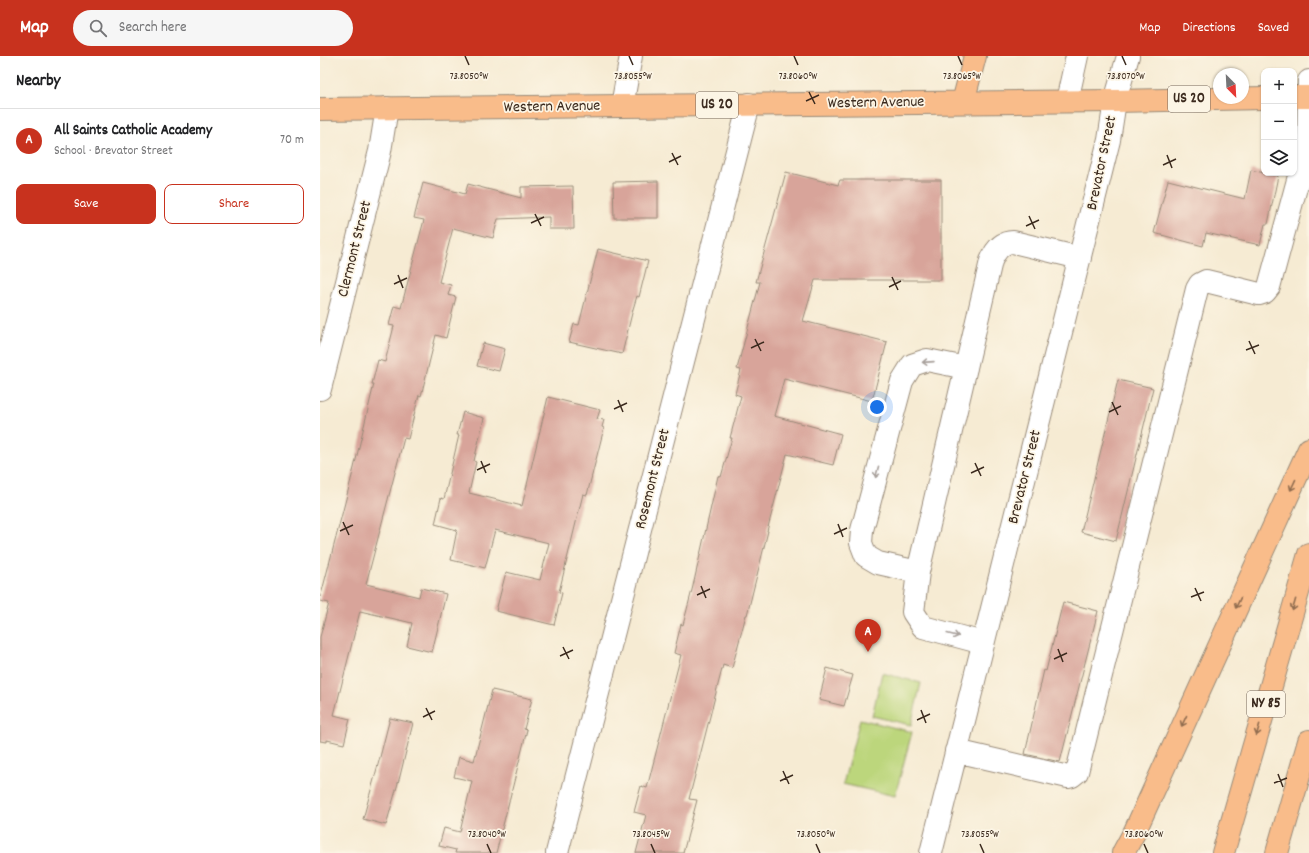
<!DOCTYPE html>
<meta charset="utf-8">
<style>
body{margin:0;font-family:Dekko,sans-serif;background:#f6f6f6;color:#202124}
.controls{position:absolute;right:12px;top:12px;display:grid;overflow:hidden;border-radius:8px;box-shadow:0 1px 3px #0004}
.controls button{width:36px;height:36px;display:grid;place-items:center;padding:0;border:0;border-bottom:1px solid #e0e0e0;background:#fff;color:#202124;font:20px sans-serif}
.compass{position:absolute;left:893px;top:12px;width:36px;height:36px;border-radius:50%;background:#fff;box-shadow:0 1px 3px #0004;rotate:156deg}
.you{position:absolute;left:557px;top:351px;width:14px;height:14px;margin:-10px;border:3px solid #fff;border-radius:50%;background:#1a73e8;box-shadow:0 0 0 6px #1a73e833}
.badge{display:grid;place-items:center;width:26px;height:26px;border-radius:50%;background:#c8321e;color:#fff;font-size:13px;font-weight:700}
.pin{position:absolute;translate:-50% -33px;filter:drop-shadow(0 1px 2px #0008)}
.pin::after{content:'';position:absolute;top:21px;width:14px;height:12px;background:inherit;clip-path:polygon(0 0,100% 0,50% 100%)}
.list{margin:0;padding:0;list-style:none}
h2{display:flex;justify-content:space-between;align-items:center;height:52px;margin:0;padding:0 16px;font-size:17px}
h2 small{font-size:13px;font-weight:400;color:#757577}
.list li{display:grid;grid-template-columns:26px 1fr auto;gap:12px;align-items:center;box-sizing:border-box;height:64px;padding:0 16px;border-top:1px solid #e0e0e0}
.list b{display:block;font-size:15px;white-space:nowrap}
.list p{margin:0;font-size:13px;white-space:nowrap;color:#757577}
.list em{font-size:13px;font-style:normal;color:#757577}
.actions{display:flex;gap:8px;padding:12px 16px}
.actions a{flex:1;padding:9px 0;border:1px solid #c8321e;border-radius:8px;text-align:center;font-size:14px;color:#c8321e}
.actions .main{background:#c8321e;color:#fff}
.icon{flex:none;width:22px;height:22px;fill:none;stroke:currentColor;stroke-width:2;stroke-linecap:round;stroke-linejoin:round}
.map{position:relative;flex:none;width:989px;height:797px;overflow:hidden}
header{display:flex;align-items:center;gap:24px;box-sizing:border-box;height:56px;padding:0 20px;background:#c8321e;color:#fff}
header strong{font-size:19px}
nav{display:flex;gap:22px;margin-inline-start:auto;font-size:14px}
.search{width:280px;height:36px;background:#f6f6f6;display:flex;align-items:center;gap:10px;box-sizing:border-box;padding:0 14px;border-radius:22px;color:#757577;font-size:15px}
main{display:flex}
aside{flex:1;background:#fff}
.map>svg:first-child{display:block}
.green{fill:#bcd67b;stroke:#7c804c}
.building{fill:#d8a49a}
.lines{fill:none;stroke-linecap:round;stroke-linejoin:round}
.minor-casing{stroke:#988a78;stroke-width:24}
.major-casing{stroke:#988a78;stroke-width:24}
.highway-casing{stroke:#988a78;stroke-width:24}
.minor{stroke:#fff;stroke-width:22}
.major{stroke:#f9bc8a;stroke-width:22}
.highway{stroke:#f9bc8a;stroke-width:22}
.oneway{stroke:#a79f9a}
.oneway2{stroke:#906c4f}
.ticks{fill:none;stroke:#3b2a1e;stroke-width:1.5}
.labels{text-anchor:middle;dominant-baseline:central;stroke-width:3.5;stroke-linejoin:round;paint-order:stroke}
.shield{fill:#fcf5e5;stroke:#75675a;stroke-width:1}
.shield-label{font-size:15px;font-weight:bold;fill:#3b2a1e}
.street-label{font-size:16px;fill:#3b2a1e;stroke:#fcf5e5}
.ticks-label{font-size:10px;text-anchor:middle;fill:#3b2a1e;stroke:#fcf5e5;stroke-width:3.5;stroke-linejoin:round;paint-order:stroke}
</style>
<header>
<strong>Map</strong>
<div class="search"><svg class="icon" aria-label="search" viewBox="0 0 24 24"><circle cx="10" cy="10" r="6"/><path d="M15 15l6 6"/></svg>Search here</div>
<nav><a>Map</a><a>Directions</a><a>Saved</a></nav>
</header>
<main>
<aside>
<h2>Nearby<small></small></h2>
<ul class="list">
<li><span class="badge">A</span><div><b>All Saints Catholic Academy</b><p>School · Brevator Street</p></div><em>70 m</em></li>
</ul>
<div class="actions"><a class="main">Save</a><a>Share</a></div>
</aside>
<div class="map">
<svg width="989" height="797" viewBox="0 0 989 797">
<rect width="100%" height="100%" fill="#fcf5e5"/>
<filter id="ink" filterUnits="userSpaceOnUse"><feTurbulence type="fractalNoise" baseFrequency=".025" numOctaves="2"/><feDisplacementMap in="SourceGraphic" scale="8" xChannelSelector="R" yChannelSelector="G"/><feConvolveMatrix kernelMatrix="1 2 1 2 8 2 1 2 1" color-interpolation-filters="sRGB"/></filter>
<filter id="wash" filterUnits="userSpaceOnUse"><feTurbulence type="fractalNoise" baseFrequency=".012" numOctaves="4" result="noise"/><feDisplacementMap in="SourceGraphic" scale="16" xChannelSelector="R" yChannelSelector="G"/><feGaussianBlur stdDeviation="0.9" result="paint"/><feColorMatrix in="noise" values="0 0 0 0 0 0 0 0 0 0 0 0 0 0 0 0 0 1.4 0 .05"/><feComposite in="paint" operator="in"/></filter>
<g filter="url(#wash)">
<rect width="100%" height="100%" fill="#f6ebd3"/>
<path class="green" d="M562,617L601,627L591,669L552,660Z
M540,663L592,676L575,740L523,728Z"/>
<g id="blocks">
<path class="building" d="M931,114L958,120L948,168H945L940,189L886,177L883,190L834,177L848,124L925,143Z
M466,116L518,129L520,124H621V224H495L483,265L567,286L552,345L464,323L454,360L521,378L513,409L467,398L447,475H448L427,559H426L412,612L403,609L369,743L377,744L363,797H316L326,759L314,756L321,730L327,732L361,599L354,597L361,568L363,569L373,530L398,420L401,421L412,382H410L421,340L415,338L421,314L417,313L440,226H436Z
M338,125V162H294L293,126Z
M103,127L145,138L148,128L201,142V131L253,130L254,173H229V161L178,163L173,182L133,172L119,226L131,229L128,239L136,241L126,282L116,279L101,340L99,339L88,383L84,382L46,528L99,541L101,532L126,538L112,596L87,590L92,567L40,555L14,659L30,663L24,688L7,684V686L0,685V581L9,547L0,545V543L34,412L54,328H52L58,304L65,306L74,270L69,269L74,250L81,252L104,164L94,162Z
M278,193L328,205L319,241L317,240L313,253L302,298L249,286L254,268L259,269Z
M163,287L185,293L179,315L157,310Z
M798,324L833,332L796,485L761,476Z
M228,341L280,354L277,363L284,364L282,371L284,372L267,439L263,438L239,536L242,537L234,569L176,555L186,516L220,524L229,487L175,474L165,512L131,504L137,474L115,468L121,442L124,443L139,379H137L143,356L164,362L154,405L156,406L149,437L202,450Z
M743,546L778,555L740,706L705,698L724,614L726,615Z
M507,612L533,619L524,650L499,644Z
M172,634L212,643L204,673L207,674L176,797H135L136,794L119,790L124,772L140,776L152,725L134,721L139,701L154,705Z
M70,662L93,667L80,720L66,769L43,763L59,705Z"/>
</g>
</g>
<g filter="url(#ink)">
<use href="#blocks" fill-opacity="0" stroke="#988a78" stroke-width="1"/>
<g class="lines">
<g class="minor-casing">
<path id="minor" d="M747,45L757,0
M302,50L311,0
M0,333L60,95L67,52
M598,516L558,507L546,500L541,487L542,474L582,325L592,309L607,304L646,312
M663,587L603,571L593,556L598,516L671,205C675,195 681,186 693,186L760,202
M636,695L748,721L752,720L757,716L877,233L880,228L886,225L939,238L945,236L949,231L988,87L989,25
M237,797L429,48
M611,797L789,84L795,45L808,0"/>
</g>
<g class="major-casing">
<path id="major" d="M974,41H989
M643,46L655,0
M0,53L795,45L944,42"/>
</g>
<g class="highway-casing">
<path id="highway" d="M803,797L815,775L989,393
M903,797L989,498
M957,797L989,685"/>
</g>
<use href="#minor" class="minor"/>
<use href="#major" class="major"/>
<use href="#highway" class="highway"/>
</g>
<defs><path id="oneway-shaft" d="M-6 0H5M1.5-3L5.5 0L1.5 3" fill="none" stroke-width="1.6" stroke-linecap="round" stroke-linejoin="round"/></defs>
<g class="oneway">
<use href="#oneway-shaft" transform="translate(608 306) rotate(176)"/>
<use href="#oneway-shaft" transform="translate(557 416) rotate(105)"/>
<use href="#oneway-shaft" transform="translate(633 579) rotate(14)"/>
</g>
<g class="oneway2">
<use href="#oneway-shaft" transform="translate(973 429) rotate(115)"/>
<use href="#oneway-shaft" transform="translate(918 547) rotate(115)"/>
<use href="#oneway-shaft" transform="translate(974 549) rotate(106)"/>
<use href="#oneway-shaft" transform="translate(864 665) rotate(115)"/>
<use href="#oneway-shaft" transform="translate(938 674) rotate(106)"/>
</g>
</g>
<path class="ticks" d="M145,0L149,9M309,0L313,9M474,0L478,9M638,0L642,9M802,0L806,9M489,36L495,48M486,45L499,39M352,97L358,109M847,99L852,112M349,106L361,100M843,109L856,103M215,158L221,170M709,160L715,173M211,167L224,161M706,170L719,164M78,219L83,232M572,221L578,234M74,228L87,222M569,231L581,225M435,283L441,295M929,285L935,298M431,292L444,286M926,294L939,289M298,344L303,356M792,346L798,359M294,353L307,347M789,356L801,350M161,405L166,417M655,407L661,420M157,414L170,408M651,417L664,411M23,466L29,479M518,468L523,481M20,475L33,469M514,478L527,472M381,530L386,542M875,532L881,545M377,539L390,533M871,541L884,536M243,591L249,603M738,593L743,606M240,600L253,594M734,603L747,597M106,652L112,664M601,654L606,667M103,661L115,655M597,664L610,658M463,715L469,728M958,718L963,731M460,725L473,719M954,727L967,722M167,788L171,797M331,788L335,797M496,788L500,797M660,788L664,797M824,788L828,797"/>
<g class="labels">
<g class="shield">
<rect x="848" y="30" width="42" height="26" rx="3"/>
<rect x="376" y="36" width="42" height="26" rx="3"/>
<rect x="927" y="635" width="38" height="26" rx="3"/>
</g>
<g class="shield-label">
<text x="869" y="43">US 20</text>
<text x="397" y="49">US 20</text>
<text x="946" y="648">NY 85</text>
</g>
<g class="street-label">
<text transform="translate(556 47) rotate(-1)">Western Avenue</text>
<text transform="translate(232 51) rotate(-1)">Western Avenue</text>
<text transform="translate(782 107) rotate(-78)">Brevator Street</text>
<text transform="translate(35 193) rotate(-76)">Clermont Street</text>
<text transform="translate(705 421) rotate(-76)">Brevator Street</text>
<text transform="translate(333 423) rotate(-76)">Rosemont Street</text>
</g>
</g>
<g class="ticks-label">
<text x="149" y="23">73.8050°W</text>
<text x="313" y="23">73.8055°W</text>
<text x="478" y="23">73.8060°W</text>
<text x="642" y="23">73.8065°W</text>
<text x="806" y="23">73.8070°W</text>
<text x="167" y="781">73.8040°W</text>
<text x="331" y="781">73.8045°W</text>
<text x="496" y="781">73.8050°W</text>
<text x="660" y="781">73.8055°W</text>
<text x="824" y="781">73.8060°W</text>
</g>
</svg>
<div class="controls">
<button>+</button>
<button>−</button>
<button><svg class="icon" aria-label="layers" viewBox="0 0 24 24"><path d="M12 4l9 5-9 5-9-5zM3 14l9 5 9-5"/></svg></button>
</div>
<svg class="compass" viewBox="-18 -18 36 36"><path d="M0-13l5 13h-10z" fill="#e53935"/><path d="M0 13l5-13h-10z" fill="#757577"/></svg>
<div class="you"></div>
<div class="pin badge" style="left:548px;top:596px">A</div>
</div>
</main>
